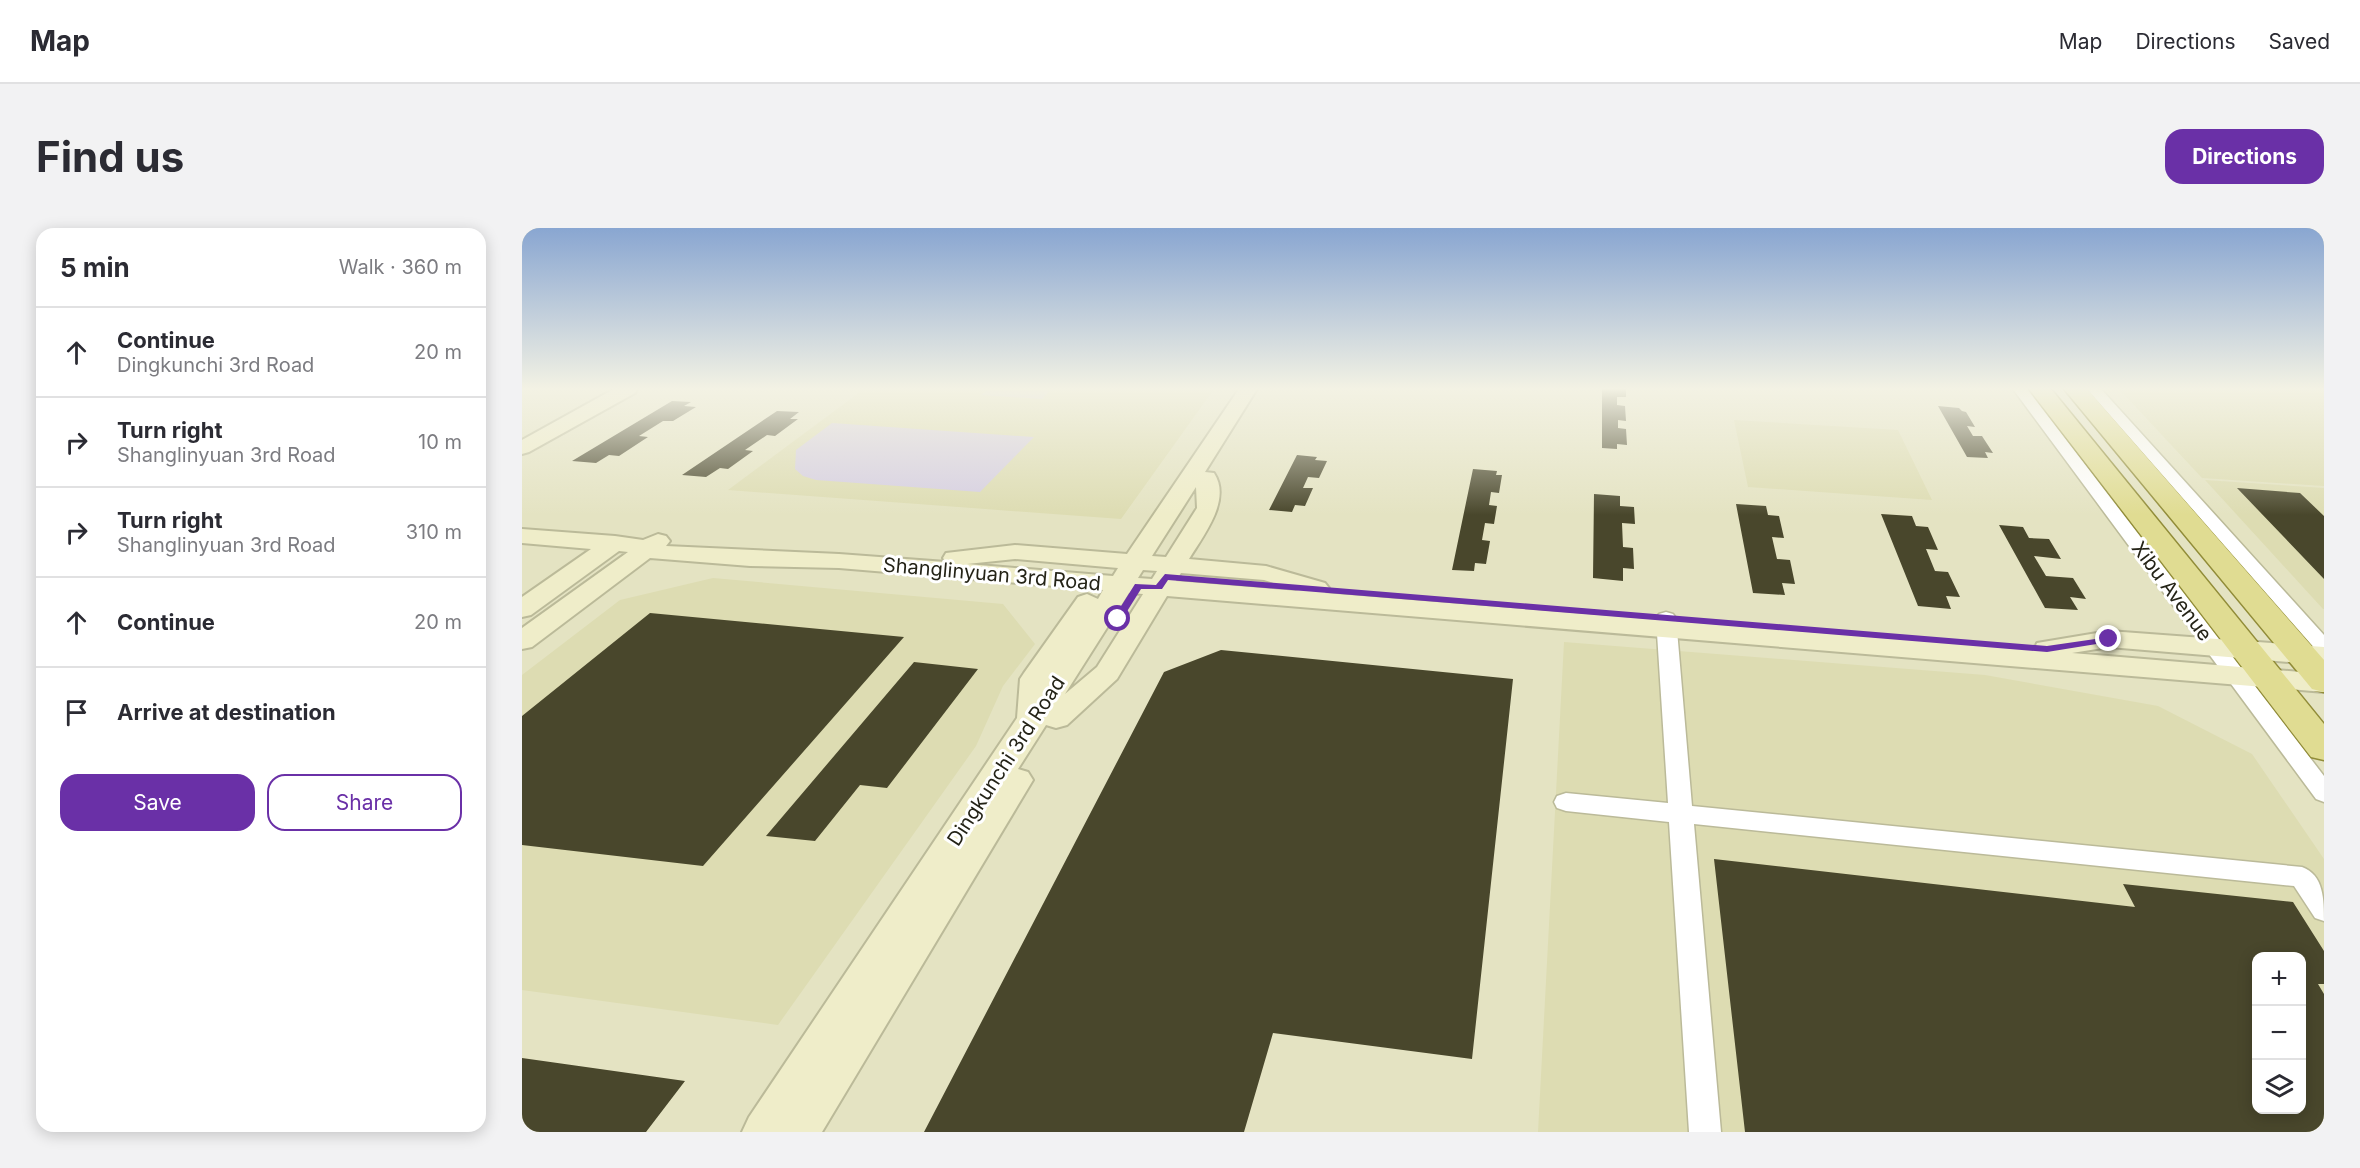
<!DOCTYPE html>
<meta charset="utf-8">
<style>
body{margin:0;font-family:Inter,sans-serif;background:#f2f2f3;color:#2b2b33}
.controls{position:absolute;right:18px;bottom:18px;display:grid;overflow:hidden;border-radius:12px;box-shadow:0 3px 15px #0003}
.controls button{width:54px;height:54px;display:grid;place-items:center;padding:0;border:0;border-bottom:2px solid #e1e1e2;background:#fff;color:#2b2b33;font:30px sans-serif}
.stop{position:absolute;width:18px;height:18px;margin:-14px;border:4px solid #6a30a7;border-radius:50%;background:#fff}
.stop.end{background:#6a30a7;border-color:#fff;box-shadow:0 2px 6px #0008}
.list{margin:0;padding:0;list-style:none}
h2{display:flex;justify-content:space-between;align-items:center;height:78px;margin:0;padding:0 24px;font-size:26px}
h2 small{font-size:20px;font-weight:400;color:#7c7c81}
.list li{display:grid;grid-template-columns:39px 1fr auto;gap:18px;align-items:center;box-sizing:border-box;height:90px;padding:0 24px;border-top:2px solid #e1e1e2}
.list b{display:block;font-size:22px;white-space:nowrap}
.list p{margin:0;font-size:20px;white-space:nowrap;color:#7c7c81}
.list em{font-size:20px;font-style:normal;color:#7c7c81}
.actions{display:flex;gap:12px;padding:18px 24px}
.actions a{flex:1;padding:14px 0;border:2px solid #6a30a7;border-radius:18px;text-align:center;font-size:21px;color:#6a30a7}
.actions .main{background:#6a30a7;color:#fff}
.icon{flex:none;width:33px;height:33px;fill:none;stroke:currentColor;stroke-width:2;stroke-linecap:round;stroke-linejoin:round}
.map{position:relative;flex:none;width:1802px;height:904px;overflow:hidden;border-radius:18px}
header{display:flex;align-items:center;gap:36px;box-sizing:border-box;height:84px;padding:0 30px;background:#fff;border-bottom:2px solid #e1e1e2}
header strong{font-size:28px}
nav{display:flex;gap:33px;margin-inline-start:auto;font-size:21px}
.intro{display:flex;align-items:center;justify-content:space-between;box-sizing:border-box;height:144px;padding:0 36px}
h1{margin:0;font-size:42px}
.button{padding:15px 27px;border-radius:18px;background:#6a30a7;color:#fff;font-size:21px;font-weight:700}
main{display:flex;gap:36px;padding:0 36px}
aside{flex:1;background:#fff;border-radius:18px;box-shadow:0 3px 15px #0003}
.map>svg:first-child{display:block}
.built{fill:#dddcb2;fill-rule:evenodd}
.green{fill:#d5cee2}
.building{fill:#49472c;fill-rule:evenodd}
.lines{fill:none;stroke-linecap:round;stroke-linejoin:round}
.street-casing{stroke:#bbba99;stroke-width:3}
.secondary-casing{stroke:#bbba99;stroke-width:4}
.primary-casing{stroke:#918c38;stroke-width:3}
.street{fill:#fff;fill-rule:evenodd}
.secondary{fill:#efedc9;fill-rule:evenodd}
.primary{fill:#e0dc92;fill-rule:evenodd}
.route{fill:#6a30a7}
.labels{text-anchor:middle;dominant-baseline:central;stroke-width:6;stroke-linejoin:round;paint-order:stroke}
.street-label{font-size:20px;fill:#242317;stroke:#fff}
</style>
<header>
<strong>Map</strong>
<nav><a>Map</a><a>Directions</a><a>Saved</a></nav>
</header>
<div class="intro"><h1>Find us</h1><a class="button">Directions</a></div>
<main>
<aside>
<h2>5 min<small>Walk · 360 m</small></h2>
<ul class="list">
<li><svg class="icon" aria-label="ahead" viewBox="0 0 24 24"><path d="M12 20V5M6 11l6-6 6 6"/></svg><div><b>Continue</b><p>Dingkunchi 3rd Road</p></div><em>20 m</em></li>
<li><svg class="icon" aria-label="right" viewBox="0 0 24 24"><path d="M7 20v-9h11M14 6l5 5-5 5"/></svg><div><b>Turn right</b><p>Shanglinyuan 3rd Road</p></div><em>10 m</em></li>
<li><svg class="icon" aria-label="right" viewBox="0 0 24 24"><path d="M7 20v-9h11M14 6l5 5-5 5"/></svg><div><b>Turn right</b><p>Shanglinyuan 3rd Road</p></div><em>310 m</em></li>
<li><svg class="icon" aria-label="ahead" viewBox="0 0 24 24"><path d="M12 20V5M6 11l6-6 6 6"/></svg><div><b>Continue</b></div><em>20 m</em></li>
<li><svg class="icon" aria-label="arrive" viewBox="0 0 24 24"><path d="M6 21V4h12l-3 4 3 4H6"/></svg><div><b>Arrive at destination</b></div></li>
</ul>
<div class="actions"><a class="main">Save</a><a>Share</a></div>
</aside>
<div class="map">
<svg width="1802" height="904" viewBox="0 0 1802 904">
<rect width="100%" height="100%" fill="#e4e3c2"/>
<path class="built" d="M342,161H692L599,291L206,262Z
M1597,161H1802V258L1680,250Z
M1212,192L1376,202L1410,272L1226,259Z
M1683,252L1802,260V381H1801Z
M191,350L481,376L513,416L481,458L454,518L256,797L0,762V447L98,372Z
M1042,414L1463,447L1636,478L1730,526L1802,631V904H1016ZM1734,728H1780V882H1734Z"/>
<path class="green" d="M466,161H529L520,171L459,167Z
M310,195L512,209L458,264L294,252L281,248L273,241L274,222Z"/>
<path class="building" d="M1080,161H1104V169H1095V177L1103,178L1104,193L1096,192V200L1104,201L1105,217L1095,216V221L1080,220Z
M150,173L169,174L162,178L174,179L151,193H141L117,208L126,209L97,228L87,227L74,235L50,233Z
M1416,178L1437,180L1440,183L1444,184L1453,199L1445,198L1451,208H1460L1471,225L1463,224L1466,230L1445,229Z
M255,183L277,184L268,191H276L253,208L245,207L223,222L231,223L206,241L198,240L184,249L160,247Z
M775,227L795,229L793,232L805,233L797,250L786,249L781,260H791L783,278L773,277L770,284L747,282Z
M951,241L975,243L974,247H980L977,265L969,264L967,277L975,278L972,296L963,295L960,312L968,313L964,336L953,335L952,343L930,342Z
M1715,260L1778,265L1802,288V351Z
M1072,266L1098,268V278L1112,279L1113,296L1100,295L1101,319L1111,320L1112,341L1101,340V353L1071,350Z
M1214,276L1244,278L1246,287L1257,288L1262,310L1250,309L1255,331L1268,332L1273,356L1260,355L1263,367L1231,365Z
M1359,286L1390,288L1394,298L1406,299L1416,322L1404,321L1413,343L1426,344L1438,369L1424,368L1429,381L1396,378Z
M1477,297L1501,299L1507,310L1527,311L1539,331L1512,328L1524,348L1551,350L1564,371L1548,369L1556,382L1523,380Z
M128,385L382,409L181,638L0,617V488Z
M699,422L991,451L950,831L751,805L722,904H402L642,444Z
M392,434L456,441L365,560L338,557L293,613L244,608Z
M1192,631L1613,679L1601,656L1771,674L1802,723V756H1796L1802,766V904H1223ZM1734,728H1780V882H1734Z
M0,830L163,853L124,904H0Z"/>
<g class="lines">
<g class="street-casing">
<path id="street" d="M1491,161H1505L1802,548V574L1794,571Z
M1565,161H1579L1802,407V425L1795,423Z
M1144,384L1151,386L1154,390L1170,578L1780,639C1802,647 1802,672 1802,693L1793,690L1772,658L1172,596L1199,904H1167L1147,594L1044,583L1035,580L1032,574L1035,568L1044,565L1146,575L1134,390L1137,386Z"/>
</g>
<g class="secondary-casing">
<path id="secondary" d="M92,161H115L113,165L7,224L0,226V212Z
M717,161H735L683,244L692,245C710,272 681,308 667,331L744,338L803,355L807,360L803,365L1512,422L1515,415L1587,403L1802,419V437L1587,419L1550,425L1802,446V464L645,368L595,451L545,497L534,500L524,497L496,541L506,544L511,552L300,904H220L227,889L495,490L498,451L502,445L556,369L565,366L576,371L581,362L317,340L228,338L128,330L10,419L0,421V400L106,324L97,323L9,387L0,389V369L69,321L0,315V301L93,308L121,312L136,306L144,308L148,313L144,318L317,326L424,334L421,330L424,325L493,317L605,326ZM674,259L675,280L644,329L630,328ZM493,331L596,340L591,348L445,336ZM621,342L635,343L630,351L616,350ZM659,345L742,352L777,363L654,353ZM607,365L621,366L575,439L543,466Z"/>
</g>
<g class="primary-casing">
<path id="primary" d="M1507,161H1529L1802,496V532L1789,529Z
M1542,161H1565L1802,432V464L1790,461Z"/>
</g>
<use href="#street" class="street"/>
<use href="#secondary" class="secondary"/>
<use href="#primary" class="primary"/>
</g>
<linearGradient id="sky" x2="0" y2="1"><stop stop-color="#89a6d1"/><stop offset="0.56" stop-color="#f3f2e4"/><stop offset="1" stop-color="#f3f2e4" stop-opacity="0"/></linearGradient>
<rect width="1802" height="287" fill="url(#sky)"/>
<path class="route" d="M643,346L1525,418L1587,409L1592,411L1587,414L1525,424L646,352L640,361H619L599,393H593L591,391L613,356L634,357Z"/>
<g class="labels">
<g class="street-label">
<text transform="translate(470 346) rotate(5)">Shanglinyuan 3rd Road</text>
<text transform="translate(1650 363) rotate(53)">Xibu Avenue</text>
<text transform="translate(484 533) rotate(-57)">Dingkunchi 3rd Road</text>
</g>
</g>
</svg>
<div class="controls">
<button>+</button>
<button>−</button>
<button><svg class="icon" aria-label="layers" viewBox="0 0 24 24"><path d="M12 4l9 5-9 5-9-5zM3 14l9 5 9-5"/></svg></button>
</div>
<div class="stop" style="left:596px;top:391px"></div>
<div class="stop end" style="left:1587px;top:411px"></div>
</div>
</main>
